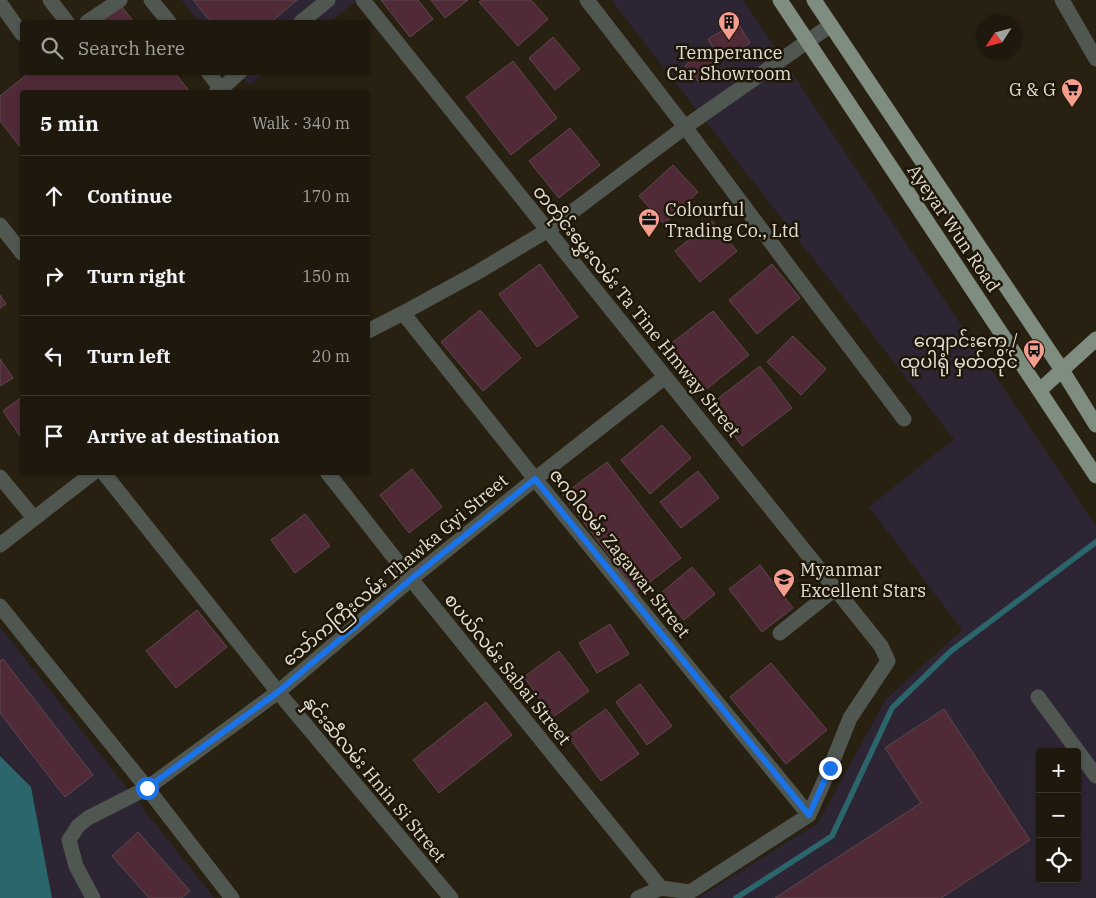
<!DOCTYPE html>
<meta charset="utf-8">
<style>
body{margin:0;font-family:"IBM Plex Serif","Noto Sans Myanmar",serif;background:#262116;color:#f1f3f6}
.controls{position:absolute;right:15px;bottom:15px;display:grid;overflow:hidden;border-radius:5px;box-shadow:0 1px 4px #0004}
.controls button{width:45px;height:45px;display:grid;place-items:center;padding:0;border:0;border-bottom:1px solid #3c372e;background:#1e180d;color:#f1f3f6;font:25px sans-serif}
.compass{position:absolute;left:976px;top:15px;width:45px;height:45px;border-radius:50%;background:#1e180d;box-shadow:0 1px 4px #0004;rotate:234deg}
.stop{position:absolute;width:15px;height:15px;margin:-11px;border:4px solid #1a73e8;border-radius:50%;background:#fff}
.stop.end{background:#1a73e8;border-color:#fff;box-shadow:0 1px 5px #0008}
.list{margin:0;padding:0;list-style:none}
h2{display:flex;justify-content:space-between;align-items:center;height:65px;margin:0;padding:0 20px;font-size:21px}
h2 small{font-size:16px;font-weight:400;color:#a1a09d}
.list li{display:grid;grid-template-columns:32px 1fr auto;gap:15px;align-items:center;box-sizing:border-box;height:80px;padding:0 20px;border-top:1px solid #3c372e}
.list b{display:block;font-size:19px;white-space:nowrap}
.list em{font-size:16px;font-style:normal;color:#a1a09d}
.icon{flex:none;width:28px;height:28px;fill:none;stroke:currentColor;stroke-width:2;stroke-linecap:round;stroke-linejoin:round}
.map{position:relative;flex:none;width:1096px;height:898px;overflow:hidden}
.search{position:absolute;background:#1e180d;box-shadow:0 1px 4px #0004;left:20px;top:20px;width:350px;height:55px;display:flex;align-items:center;gap:12px;box-sizing:border-box;padding:0 18px;border-radius:5px;color:#a1a09d;font-size:19px}
.panel{position:absolute;background:#1e180d;box-shadow:0 1px 4px #0004;left:20px;top:90px;width:350px;height:385px;border-radius:5px}
.map>svg:first-child{display:block}
.industrial{fill:#2d2534;fill-rule:evenodd}
.water{fill:#2c666d}
.lines{fill:none;stroke-linecap:round;stroke-linejoin:round}
.stream{stroke:#2c666d;stroke-width:5.5}
.building{fill:#512a38;stroke:#5e4950}
.minor{stroke:#505751;stroke-width:15}
.major{stroke:#7f8c80;stroke-width:15}
.route{stroke:#1a73e8;stroke-width:6}
.labels{text-anchor:middle;dominant-baseline:central;stroke-width:5;stroke-linejoin:round;paint-order:stroke}
.poi-label{font-size:18px;fill:#e3ded4;stroke:#1e1708;text-anchor:end}
.street-label{font-size:18px;fill:#e3ded4;stroke:#1e1708}
</style>
<div class="map">
<svg width="1096" height="898" viewBox="0 0 1096 898">
<rect width="100%" height="100%" fill="#282011"/>
<path class="industrial" d="M181,0H358L329,22H199Z
M611,0H743L1096,526V898H698L818,823L886,699L962,630L869,507L954,439ZM1040,752H1077V879H1040Z
M239,73H265L249,85Z
M0,627L214,898H52L31,787L0,756Z"/>
<path class="water" d="M0,756L31,787L52,898H0Z"/>
<g class="lines">
<path class="stream" d="M736,898L832,836L892,708L951,651L1096,542"/>
</g>
<path class="building" d="M193,0H297L271,22H211Z
M381,0H418L433,19L410,37Z
M431,0H468L445,18Z
M482,0H531L548,19L518,46L479,2Z
M119,3L134,22H93Z
M737,22L750,43L721,60L708,39Z
M553,37L580,69L555,90L529,58Z
M704,48L718,63L698,81L685,66Z
M513,61L557,118L511,155L466,97Z
M30,72H174L190,92H22V149L0,121V96Z
M570,128L600,165L559,198L529,161Z
M673,165L698,192L664,224L639,196Z
M712,221L737,251L700,282L675,251Z
M540,264L578,317L537,347L499,294Z
M772,264L800,298L757,334L729,300Z
M0,295L6,304L0,308Z
M480,310L521,358L483,391L441,342Z
M713,311L749,355L704,391L668,346Z
M793,336L826,369L801,395L767,362Z
M0,359L13,378L0,386Z
M760,366L792,408L742,446L711,404Z
M22,397V439L3,411Z
M662,425L691,458L650,494L621,460Z
M607,462L681,558L637,592L563,495Z
M412,469L442,507L409,533L380,495Z
M698,471L719,498L681,528L660,502Z
M305,514L330,546L295,573L271,540Z
M760,565L793,608L762,632L729,589Z
M692,567L715,594L684,620L661,593Z
M197,610L227,647L176,688L146,651Z
M610,624L629,654L597,673L579,643Z
M559,651L589,691L553,717L524,677Z
M3,659L93,775L65,797L0,713V661Z
M771,663L827,730L786,764L730,697Z
M640,684L672,726L647,745L616,702Z
M486,702L512,735L439,793L413,760Z
M606,709L639,754L601,781L568,736Z
M944,709L1030,840L941,898H775L921,803L885,748Z
M138,832L190,891L182,898H149L112,856Z"/>
<g class="lines">
<path class="minor" d="M50,0L67,22
M151,0L169,22
M363,0L881,646L888,661L850,718L830,768L809,815L690,892L661,888L638,898
M587,0L685,127L793,272L904,419
M1062,0L1096,59
M0,3L22,34
M87,22L120,0
M301,22L328,0
M208,72L221,89L216,92
M221,89L240,72
M0,225L22,253
M403,313L535,479L809,815
M368,331L403,313L478,272L548,230L685,127L831,25
M103,472L278,692L451,898
M327,472L411,579L661,888
M0,477L34,518
M0,545L94,472
M0,606L147,788L232,898
M780,633L835,589
M1038,697L1096,776
M93,898L76,866L69,840L78,826L88,818L147,788L278,692L411,579L535,479L665,377"/>
<path class="major" d="M780,0L1096,476
M814,0L1062,370L1096,425
M1040,390L1096,339"/>
</g>
<g class="lines">
<path class="route" d="M147,788L278,692L411,579L535,479L809,815L830,768"/>
</g>
<defs>
<g id="building-pin" transform="scale(1.125)"><path d="M0 17L-7.5 6A9.5 9.5 0 1 1 7.5 6Z" fill="#f59d8f" stroke="#1e1708"/><path d="M-4-6H4V6H1V3H-1V6H-4ZM-2.5-4.3h1.7v1.8h-1.7ZM.8-4.3h1.7v1.8H.8ZM-2.5-1h1.7V.8h-1.7ZM.8-1h1.7V.8H.8Z" fill="#111"/></g>
<g id="supermarket-pin" transform="scale(1.125)"><path d="M0 17L-7.5 6A9.5 9.5 0 1 1 7.5 6Z" fill="#f59d8f" stroke="#1e1708"/><path d="M-6-5.5h2.5l.6 2H6L4.5 2H-2.5L-4.4-4H-6ZM-1.5 3.2a1.3 1.3 0 1 0 .1 0ZM3 3.2a1.3 1.3 0 1 0 .1 0Z" fill="#111"/></g>
<g id="office-pin" transform="scale(1.125)"><path d="M0 17L-7.5 6A9.5 9.5 0 1 1 7.5 6Z" fill="#f59d8f" stroke="#1e1708"/><path d="M-6-3h4V-5.5h4V-3h4V5H-6ZM-1-4.5V-3h2v-1.5ZM-6 0V1H6V0Z" fill="#111"/></g>
<g id="bus-pin" transform="scale(1.125)"><path d="M0 17L-7.5 6A9.5 9.5 0 1 1 7.5 6Z" fill="#f59d8f" stroke="#1e1708"/><path d="M-5-6H5V4H4V6H2V4H-2V6H-4V4H-5ZM-3.5-4V0h7V-4ZM-3.5 1.2v1.5H-2V1.2ZM2 1.2v1.5H3.5V1.2Z" fill="#111"/></g>
<g id="school-pin" transform="scale(1.125)"><path d="M0 17L-7.5 6A9.5 9.5 0 1 1 7.5 6Z" fill="#f59d8f" stroke="#1e1708"/><path d="M0-5L7-2L0 1L-7-2ZM-4 1L0 2.5L4 1V4Q0 6-4 4Z" fill="#111"/></g>
</defs>
<g fill-rule="evenodd">
<use href="#building-pin" x="729" y="22"/>
<use href="#supermarket-pin" x="1072" y="89"/>
<use href="#office-pin" x="649" y="219"/>
<use href="#bus-pin" x="1034" y="350"/>
<use href="#school-pin" x="784" y="579"/>
</g>
<g class="labels">
<g class="poi-label">
<text x="729" y="52" text-anchor="middle">Temperance<tspan x="729" dy="21">Car Showroom</tspan></text>
<text x="1056" y="89">G &amp; G</text>
<text x="665" y="209" text-anchor="start">Colourful<tspan x="665" dy="21">Trading Co., Ltd</tspan></text>
<text x="1018" y="340">ကျောင်းကွေ့ /<tspan x="1018" dy="21">ထူပါရုံ မှတ်တိုင်</tspan></text>
<text x="800" y="569" text-anchor="start">Myanmar<tspan x="800" dy="21">Excellent Stars</tspan></text>
</g>
<g class="street-label">
<text transform="translate(954 228) rotate(56)">Ayeyar Wun Road</text>
<text transform="translate(637 311) rotate(51)">တတိုင်းမွှေးလမ်း Ta Tine Hmway Street</text>
<text transform="translate(620 553) rotate(51)">ဇဂဝါလမ်း Zagawar Street</text>
<text transform="translate(395 570) rotate(-40)">သော်ကကြီးလမ်း Thawka Gyi Street</text>
<text transform="translate(508 669) rotate(51)">စပယ်လမ်း Sabai Street</text>
<text transform="translate(375 779) rotate(50)">နှင်းဆီလမ်း Hnin Si Street</text>
</g>
</g>
</svg>
<div class="controls">
<button>+</button>
<button>−</button>
<button><svg class="icon" aria-label="locate" viewBox="0 0 24 24"><circle cx="12" cy="12" r="6"/><path d="M12 2v4M12 18v4M2 12h4M18 12h4"/></svg></button>
</div>
<svg class="compass" viewBox="-18 -18 36 36"><path d="M0-13l5 13h-10z" fill="#e53935"/><path d="M0 13l5-13h-10z" fill="#a1a09d"/></svg>
<div class="stop" style="left:147px;top:788px"></div>
<div class="stop end" style="left:830px;top:768px"></div>
<div class="search"><svg class="icon" aria-label="search" viewBox="0 0 24 24"><circle cx="10" cy="10" r="6"/><path d="M15 15l6 6"/></svg>Search here</div>
<section class="panel">
<h2>5 min<small>Walk · 340 m</small></h2>
<ul class="list">
<li><svg class="icon" aria-label="ahead" viewBox="0 0 24 24"><path d="M12 20V5M6 11l6-6 6 6"/></svg><div><b>Continue</b></div><em>170 m</em></li>
<li><svg class="icon" aria-label="right" viewBox="0 0 24 24"><path d="M7 20v-9h11M14 6l5 5-5 5"/></svg><div><b>Turn right</b></div><em>150 m</em></li>
<li><svg class="icon" aria-label="left" viewBox="0 0 24 24"><path d="M17 20v-9H6M10 6l-5 5 5 5"/></svg><div><b>Turn left</b></div><em>20 m</em></li>
<li><svg class="icon" aria-label="arrive" viewBox="0 0 24 24"><path d="M6 21V4h12l-3 4 3 4H6"/></svg><div><b>Arrive at destination</b></div></li>
</ul>
</section>
</div>
